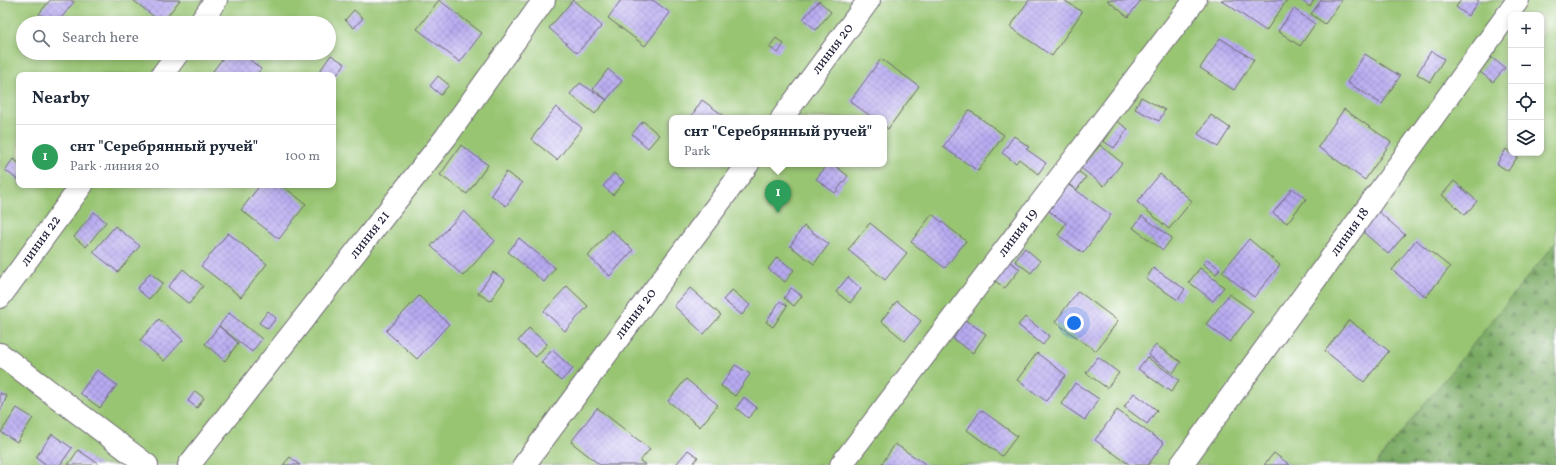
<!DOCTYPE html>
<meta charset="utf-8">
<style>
body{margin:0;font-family:Vollkorn,serif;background:#f6f6f7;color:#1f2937}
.controls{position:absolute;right:12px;top:12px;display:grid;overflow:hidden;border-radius:8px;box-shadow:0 2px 6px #0003}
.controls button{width:36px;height:36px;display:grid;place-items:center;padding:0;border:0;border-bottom:1px solid #e0e1e3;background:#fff;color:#1f2937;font:20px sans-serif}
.you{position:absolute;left:1074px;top:323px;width:14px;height:14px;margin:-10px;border:3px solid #fff;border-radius:50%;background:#1a73e8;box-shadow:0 0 0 6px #1a73e833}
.badge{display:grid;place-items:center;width:26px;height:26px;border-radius:50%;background:#d93025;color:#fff;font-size:13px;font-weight:700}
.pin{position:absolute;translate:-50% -33px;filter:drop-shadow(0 1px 2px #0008)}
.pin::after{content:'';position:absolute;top:21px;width:14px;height:12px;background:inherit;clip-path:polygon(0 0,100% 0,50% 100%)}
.popup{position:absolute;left:669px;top:115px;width:218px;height:52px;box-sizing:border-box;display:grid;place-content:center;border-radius:8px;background:#fff;filter:drop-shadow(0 1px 3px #0005);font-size:13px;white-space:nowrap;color:#747a83}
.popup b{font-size:15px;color:#1f2937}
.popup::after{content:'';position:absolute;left:50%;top:100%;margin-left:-8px;border:8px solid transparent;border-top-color:#fff}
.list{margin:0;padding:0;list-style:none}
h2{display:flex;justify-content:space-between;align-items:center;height:52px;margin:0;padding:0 16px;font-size:17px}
h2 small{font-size:13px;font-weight:400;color:#747a83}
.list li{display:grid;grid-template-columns:26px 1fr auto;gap:12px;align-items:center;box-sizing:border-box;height:64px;padding:0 16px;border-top:1px solid #e0e1e3}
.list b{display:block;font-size:15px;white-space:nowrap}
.list p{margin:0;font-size:13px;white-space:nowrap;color:#747a83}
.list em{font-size:13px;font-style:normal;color:#747a83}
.icon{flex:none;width:22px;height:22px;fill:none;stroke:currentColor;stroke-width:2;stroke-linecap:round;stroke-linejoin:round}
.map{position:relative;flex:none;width:1556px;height:465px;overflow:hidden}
.search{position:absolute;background:#fff;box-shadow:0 2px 6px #0003;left:16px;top:16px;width:320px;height:44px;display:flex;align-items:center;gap:10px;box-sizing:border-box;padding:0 14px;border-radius:22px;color:#747a83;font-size:15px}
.panel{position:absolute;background:#fff;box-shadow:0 2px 6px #0003;left:16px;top:72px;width:320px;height:116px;border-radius:8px}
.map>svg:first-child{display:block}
.forest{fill:url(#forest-firs);stroke:#4e6650}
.garden{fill:#98c572;stroke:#5d7456;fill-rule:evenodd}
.building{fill:url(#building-cross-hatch)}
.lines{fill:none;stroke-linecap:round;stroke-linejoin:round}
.street-casing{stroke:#6c6871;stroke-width:24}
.street{stroke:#fff;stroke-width:22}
.labels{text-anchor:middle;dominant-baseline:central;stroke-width:3.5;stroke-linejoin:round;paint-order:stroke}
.street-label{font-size:14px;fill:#22223b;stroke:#fff}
</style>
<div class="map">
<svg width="1556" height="465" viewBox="0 0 1556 465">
<defs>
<pattern id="forest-firs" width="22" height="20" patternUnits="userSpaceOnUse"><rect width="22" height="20" fill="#7aaa64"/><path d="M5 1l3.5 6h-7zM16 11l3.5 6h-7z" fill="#648a54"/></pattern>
<pattern id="building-cross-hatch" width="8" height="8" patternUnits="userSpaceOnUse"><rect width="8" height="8" fill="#b8aaf1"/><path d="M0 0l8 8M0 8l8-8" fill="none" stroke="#958ac4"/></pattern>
</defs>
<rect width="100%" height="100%" fill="#fff"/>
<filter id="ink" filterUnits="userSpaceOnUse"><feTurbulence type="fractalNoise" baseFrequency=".025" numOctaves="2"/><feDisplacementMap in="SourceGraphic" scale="8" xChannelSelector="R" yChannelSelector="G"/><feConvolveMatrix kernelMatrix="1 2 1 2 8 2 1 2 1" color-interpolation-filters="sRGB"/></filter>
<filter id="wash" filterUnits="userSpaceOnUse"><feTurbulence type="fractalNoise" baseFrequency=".012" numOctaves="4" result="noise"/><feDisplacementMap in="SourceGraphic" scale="16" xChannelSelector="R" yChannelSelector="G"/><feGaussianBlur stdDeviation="0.9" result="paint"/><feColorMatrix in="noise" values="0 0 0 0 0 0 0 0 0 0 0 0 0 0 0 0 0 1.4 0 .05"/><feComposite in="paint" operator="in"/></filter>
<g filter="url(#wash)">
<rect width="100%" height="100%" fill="#f4ebd5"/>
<path class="forest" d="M1556,242V465H1375Z"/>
<path class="garden" d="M0,0H1556V242L1375,465H0ZM1511,15H1541V153H1511ZM23,23H329V53H23ZM19,75H333V185H19ZM672,118H884V164H672Z"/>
<g id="blocks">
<path class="building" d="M50,0H71L74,2L57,23H51L39,14Z
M133,0H180L162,23Z
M439,0L482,33L460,62L417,29Z
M573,0L602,26L577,53L549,28Z
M621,0H653L670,13L645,46L608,18Z
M1029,0H1064L1082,12L1052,56L1010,27Z
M1107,0H1141L1128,17Z
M1221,0H1287L1266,31Z
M1301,0H1314L1310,7Z
M1321,0H1342L1325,24L1311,14Z
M1461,0H1479L1468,16L1456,7Z
M819,1L831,12L816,30L803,19Z
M1294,9L1315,24L1300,46L1278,31Z
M354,10L363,18L354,28L345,20Z
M776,38L784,44L778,53L769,47Z
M1220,38L1254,60L1234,90L1200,68Z
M1431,51L1444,59L1430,82L1417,74Z
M227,53H242L261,69L256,75H218L213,71Z
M1365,54L1400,76L1382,104L1347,82Z
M331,55L345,64L333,80V75H317Z
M1491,57L1505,68L1493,82L1480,72Z
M881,59L919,86L888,129L884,126V118H873L850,101Z
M608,69L622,81L595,114L570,94L580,83L607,100L593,89Z
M438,76L449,85L441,95L430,86Z
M1141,97L1165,110L1159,121L1135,109Z
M702,100L727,118H690Z
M556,107L582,128L557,160L531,139Z
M1344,109L1391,142L1365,180L1318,147Z
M969,110L1004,135L978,171L943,147Z
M1211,115L1230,128L1218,147L1198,134Z
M643,121L659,135L648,148L632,134Z
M1117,121L1128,129L1114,148L1103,141Z
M1014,136L1029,147L1026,149L1046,163L1038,174L1019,159L1016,163L1002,153Z
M461,145L488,165L467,194L440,175Z
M1100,145L1122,163L1104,186L1081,168Z
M1506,149L1511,153L1518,156L1508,171L1497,164Z
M13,159L19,163V181L5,170Z
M828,164H833L848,176L835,193L816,179Z
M1075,169L1086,177L1077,190L1065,182Z
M506,172L522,183L506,206L491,195Z
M614,173L624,182L613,195L603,186Z
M1160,174L1192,201L1169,229L1137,202Z
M1063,181L1111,215L1083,253L1058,235L1066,223L1045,208Z
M1454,181L1477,201L1465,215L1442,195Z
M260,185H281L306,204L279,239L241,210Z
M1292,188L1306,199L1287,223L1273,213Z
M464,211L495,241L463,276L431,246Z
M1378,211L1405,235L1388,254L1361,230Z
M94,212L106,222L86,247L74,237Z
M932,214L966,241L945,268L911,242Z
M1142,216L1172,238L1163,250L1133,228Z
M870,223L907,253L885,280L848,250Z
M115,226L140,246L118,272L93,252Z
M804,226L829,244L814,264L790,246Z
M611,230L633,250L610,276L588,256Z
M228,233L267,264L241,297L201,266Z
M519,238L555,268L544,282L508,252Z
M1249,239L1280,265L1254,297L1222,272Z
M1416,240L1450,267L1426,297L1392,270Z
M1025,248L1040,261L1031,273L1015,261Z
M777,257L794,270L785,282L768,269Z
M1207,259L1220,269L1216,274L1203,264Z
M1009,261L1020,269L1005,288L995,281Z
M1153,268L1185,289L1178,300L1146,279Z
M1200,268L1224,287L1213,301L1189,282Z
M183,269L203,286L189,304L168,287Z
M493,272L505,280L490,301L478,293Z
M150,273L163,283L149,299L137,289Z
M848,277L861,289L850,303L836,292Z
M567,286L588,306L565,331L544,311Z
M690,288L721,315L704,334L674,306Z
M791,288L802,296L794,306L784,298Z
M732,290L750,305L742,315L723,300Z
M1078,291L1118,321L1096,351L1055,322Z
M1229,294L1253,311L1230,342L1206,324Z
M419,296L449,324L417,359L386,331Z
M780,301L787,306L773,327L766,322Z
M897,301L921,321L905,341L881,321Z
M268,311L276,318L268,329L259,323Z
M229,313L262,339L252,352L219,326L238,343L225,361L205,344Z
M1025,317L1049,336L1043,345L1018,325Z
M159,319L183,340L164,361L140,340Z
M965,320L986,334L973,353L953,339Z
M1349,320L1389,351L1364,382L1325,351Z
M529,328L547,344L536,357L518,341Z
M1156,345L1181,362L1173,373L1148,355Z
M552,350L573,369L561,381L541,362Z
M1037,353L1066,375L1046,401L1017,380Z
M1098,357L1119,373L1107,388L1086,373Z
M1147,357L1179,380L1171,392L1138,369Z
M735,365L750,374L735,396L721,386Z
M97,370L117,385L100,408L80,393Z
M686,379L718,405L700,427L668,401Z
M1075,383L1099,399L1085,420L1061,404Z
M195,391L204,398L197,408L188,401Z
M0,393L7,396L0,412Z
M1134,393L1157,410L1147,424L1124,407Z
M744,397L757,408L748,418L736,408Z
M17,408L33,418L17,442L1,432Z
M597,408L650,449L640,461L646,465H600L571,442Z
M981,410L1017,436L1002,456L967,430Z
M1117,410L1164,443L1148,465H1130L1095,440Z
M52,434L72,448L60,465H47L36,457Z
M895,444L927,465H881Z
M78,450L99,464L98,465H68Z
M688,450L698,457L692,465H679L677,463Z
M1274,453L1290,465H1264Z
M290,457L300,465H283Z"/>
</g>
</g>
<g filter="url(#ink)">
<use href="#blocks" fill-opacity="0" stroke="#6c6871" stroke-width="1"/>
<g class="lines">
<g class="street-casing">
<path id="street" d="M200,23L216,0
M162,75L178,53
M782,118L869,0
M0,297L82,185
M0,354L147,465
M189,465L446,137L544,0
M524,465L748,164
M841,465L1195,0
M1181,465L1518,0"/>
</g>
<use href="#street" class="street"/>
</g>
</g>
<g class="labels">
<g class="street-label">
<text transform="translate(833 49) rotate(-53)">линия 20</text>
<text transform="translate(1350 232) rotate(-54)">линия 18</text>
<text transform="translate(1018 233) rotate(-53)">линия 19</text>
<text transform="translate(370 235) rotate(-52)">линия 21</text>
<text transform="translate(41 241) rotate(-54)">линия 22</text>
<text transform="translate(636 314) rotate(-53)">линия 20</text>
</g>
</g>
</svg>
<div class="controls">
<button>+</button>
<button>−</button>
<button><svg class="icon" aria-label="locate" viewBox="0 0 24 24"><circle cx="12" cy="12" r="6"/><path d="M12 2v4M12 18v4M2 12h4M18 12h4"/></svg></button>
<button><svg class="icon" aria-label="layers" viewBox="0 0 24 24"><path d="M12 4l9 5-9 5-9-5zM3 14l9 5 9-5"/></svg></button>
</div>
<div class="you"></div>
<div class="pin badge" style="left:778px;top:213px;background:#2e9e5b">1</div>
<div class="popup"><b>снт &quot;Серебрянный ручей&quot;</b>Park</div>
<div class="search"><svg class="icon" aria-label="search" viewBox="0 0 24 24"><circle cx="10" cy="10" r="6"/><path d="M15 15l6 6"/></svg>Search here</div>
<section class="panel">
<h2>Nearby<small></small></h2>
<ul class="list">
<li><span class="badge" style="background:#2e9e5b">1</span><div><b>снт &quot;Серебрянный ручей&quot;</b><p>Park · линия 20</p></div><em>100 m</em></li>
</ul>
</section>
</div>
